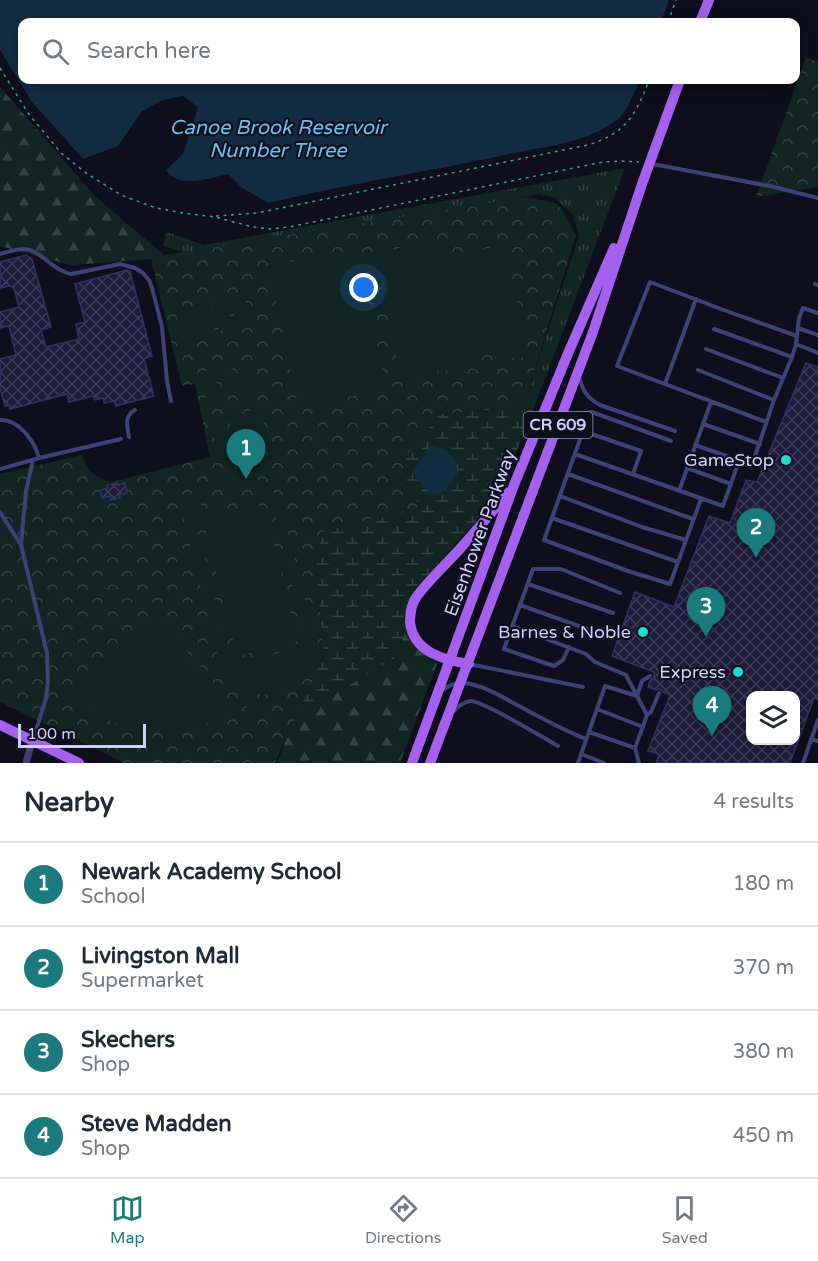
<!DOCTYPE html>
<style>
body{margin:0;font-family:"Varela Round",sans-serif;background:#f6f6f7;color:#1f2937}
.controls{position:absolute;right:18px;bottom:18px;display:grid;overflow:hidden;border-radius:12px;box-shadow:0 3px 15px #0003}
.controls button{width:54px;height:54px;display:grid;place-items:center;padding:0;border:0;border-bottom:2px solid #e0e1e3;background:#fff;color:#1f2937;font:30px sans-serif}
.scale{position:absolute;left:18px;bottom:15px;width:128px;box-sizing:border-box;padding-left:6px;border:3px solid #cecffa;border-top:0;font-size:16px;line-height:21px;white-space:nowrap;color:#cecffa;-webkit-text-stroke:4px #0e0e1c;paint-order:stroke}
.you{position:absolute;left:364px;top:288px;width:21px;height:21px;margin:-15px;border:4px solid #fff;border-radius:50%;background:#1a73e8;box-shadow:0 0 0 9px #1a73e833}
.badge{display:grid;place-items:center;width:39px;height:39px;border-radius:50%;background:#1b7a7e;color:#fff;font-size:20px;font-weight:700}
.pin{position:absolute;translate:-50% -50px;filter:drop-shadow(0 2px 3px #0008)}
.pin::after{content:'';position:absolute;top:32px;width:21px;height:18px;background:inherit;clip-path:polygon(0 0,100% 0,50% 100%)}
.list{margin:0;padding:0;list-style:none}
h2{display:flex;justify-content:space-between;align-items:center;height:78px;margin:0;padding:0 24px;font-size:26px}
h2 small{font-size:20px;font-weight:400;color:#747a83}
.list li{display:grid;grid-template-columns:39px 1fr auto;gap:18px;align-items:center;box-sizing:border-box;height:84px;padding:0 24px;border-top:2px solid #e0e1e3}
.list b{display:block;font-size:22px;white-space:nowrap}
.list p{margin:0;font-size:20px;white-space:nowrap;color:#747a83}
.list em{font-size:20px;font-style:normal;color:#747a83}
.icon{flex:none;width:33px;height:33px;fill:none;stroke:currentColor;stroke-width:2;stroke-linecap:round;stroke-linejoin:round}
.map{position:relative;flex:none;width:818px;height:763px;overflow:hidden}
.search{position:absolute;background:#fff;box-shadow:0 3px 15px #0003;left:18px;right:18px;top:18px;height:66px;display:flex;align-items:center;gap:15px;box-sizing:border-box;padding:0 21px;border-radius:12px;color:#747a83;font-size:22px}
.sheet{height:414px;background:#fff}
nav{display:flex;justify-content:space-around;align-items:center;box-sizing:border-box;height:84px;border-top:2px solid #e0e1e3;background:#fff;font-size:16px;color:#747a83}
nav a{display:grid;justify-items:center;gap:3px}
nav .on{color:#1b7a7e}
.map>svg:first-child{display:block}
.grass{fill:url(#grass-tufts)}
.forest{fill:url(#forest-firs)}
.wetland{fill:url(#wetland-marsh)}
.park{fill:url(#park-crowns)}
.pitch{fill:#112622;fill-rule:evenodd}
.water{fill:#122c41}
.building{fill:url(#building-cross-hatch);stroke:#333065;stroke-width:1.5;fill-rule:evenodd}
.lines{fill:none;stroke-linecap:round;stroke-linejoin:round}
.path{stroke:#39a38e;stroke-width:1.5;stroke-dasharray:3 4.5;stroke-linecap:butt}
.lane{stroke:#3d4377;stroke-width:4}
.street{stroke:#3d4377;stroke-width:7}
.primary{stroke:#a560ef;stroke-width:10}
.poi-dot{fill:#17ddd5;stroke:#0e0e1c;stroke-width:2}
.labels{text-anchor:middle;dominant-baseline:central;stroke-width:4.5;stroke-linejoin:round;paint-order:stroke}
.shield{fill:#0e0e1c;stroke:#9495b7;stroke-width:1.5}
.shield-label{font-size:16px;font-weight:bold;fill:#cecffa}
.poi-label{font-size:18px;fill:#cecffa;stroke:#0e0e1c;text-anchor:end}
.street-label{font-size:18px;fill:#cecffa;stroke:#0e0e1c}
.water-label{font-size:20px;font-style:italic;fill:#66c3ef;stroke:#0e0e1c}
</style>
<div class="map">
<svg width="818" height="763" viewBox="0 0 818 763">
<defs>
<pattern id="grass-tufts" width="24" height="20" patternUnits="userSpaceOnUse" patternTransform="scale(1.5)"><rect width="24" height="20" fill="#112622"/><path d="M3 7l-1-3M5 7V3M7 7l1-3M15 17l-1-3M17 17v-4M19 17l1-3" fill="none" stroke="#324443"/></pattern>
<pattern id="forest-firs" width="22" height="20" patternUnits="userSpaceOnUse" patternTransform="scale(1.5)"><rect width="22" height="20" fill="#112622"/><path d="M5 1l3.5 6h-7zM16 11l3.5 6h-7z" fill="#324443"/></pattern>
<pattern id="wetland-marsh" width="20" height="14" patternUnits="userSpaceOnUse" patternTransform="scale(1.5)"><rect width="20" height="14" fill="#112622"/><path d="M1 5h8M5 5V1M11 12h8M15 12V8" fill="none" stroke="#324443"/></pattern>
<pattern id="park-crowns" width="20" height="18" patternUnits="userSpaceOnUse" patternTransform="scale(1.5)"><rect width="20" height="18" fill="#112622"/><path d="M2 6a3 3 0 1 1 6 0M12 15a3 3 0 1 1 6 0" fill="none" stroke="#324443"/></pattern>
<pattern id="building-cross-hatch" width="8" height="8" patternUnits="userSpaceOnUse" patternTransform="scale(1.5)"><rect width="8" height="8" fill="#1e1c3b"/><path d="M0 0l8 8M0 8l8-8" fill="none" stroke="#3e3c58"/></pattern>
</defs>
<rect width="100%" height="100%" fill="#0e0e1c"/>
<path class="grass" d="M625,168L532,413L523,407L579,235L573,215L555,198L539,194L207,259L163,246L167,232L204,245Z"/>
<path class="forest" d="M0,87L95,196L164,255L151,259L70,265L0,246Z
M406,630L437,664L400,763H277L295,717L394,659Z"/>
<path class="wetland" d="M523,407L532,413L502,488L480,517L413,591L406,630L394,659L295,717L324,655L315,560L322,532L419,507L407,482L403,460L439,414Z"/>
<path class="park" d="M806,57L818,62V187L756,197Z
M526,197L555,203L563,210L576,236L523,407L439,414L403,460L407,482L420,507L322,532L315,560L324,655L275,763H124L0,702V474L82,455C89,472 93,477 111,482L210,457L195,384L182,386L151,259L164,255Z"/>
<path class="pitch" d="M449,238L452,255L504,245L529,358L501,357L472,350L474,364L401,379L375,253Z
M357,249L386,389L298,408L269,266Z
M244,295L251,324L237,327L230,298Z
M226,299L232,328L219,331L212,302Z
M207,303L214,333L200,336L194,306Z
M189,307L196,337L182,340L175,311Z
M249,360L256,390L243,393L236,364Z
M231,365L238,394L224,397L218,368Z
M213,369L220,398L206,402L200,372Z
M260,408L267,437L253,440L247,411Z
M242,412L249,441L236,445L228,415Z
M224,416L231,446L217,449L210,419Z
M234,473C255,475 269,484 280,501L315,638C321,701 240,718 218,657L178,496L197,492L208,482L215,478ZM237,483C254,486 266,494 274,509L307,646L232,665L197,529C195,502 210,485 237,483Z
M264,505L298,641L237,656L203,520Z
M155,615L232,704L219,716L202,726L175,730H149L114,723L83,705L69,689Z
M244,700L262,708L250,719Z"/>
<path class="water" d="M0,0H669L661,22H22V80H640C635,90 627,112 618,119C588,143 546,146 510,154C429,171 348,184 268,203L241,187L228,174C210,178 179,190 166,170L183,154L198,107L183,96L160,101L141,112L118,146L83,159L32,102L0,50Z
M430,446C447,448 455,456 458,473L451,484L440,495C426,493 420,484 413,473L416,467Z"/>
<path class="building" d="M26,255L32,259L51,327L41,330L46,347L79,339L76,324L85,322L75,284L127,270L130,271L152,356L144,359L154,396L116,406L114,401L104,403L103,398L95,400L93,396L69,402L67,394L10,409L9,405L5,406L0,388V359L16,355L9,326L0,328V312L19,307L14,288L9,286L0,288V262Z
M806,363L818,367V699L814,698L790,763H656L659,754L648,751L670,695L663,692L660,689L656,690L648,687L650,681L654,677V672L612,656L635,592L674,607L709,516L730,523L746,480L757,482ZM750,696H795V741H750Z
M117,483L118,485L125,483L127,493L119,494L120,498L111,500L110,496L102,498L100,490L108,488L107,485Z"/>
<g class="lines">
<path class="path" d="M668,22L676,0
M0,68L28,113L61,153L86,173L121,195L156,208L183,213L215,217L253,227L270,229L289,227L603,162L622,161L639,162
M216,216L257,213L588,145C626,133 636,115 649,80"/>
<path class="lane" d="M652,164L770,186L818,198
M0,254C8,252 16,249 24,249C41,250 53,271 71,274L120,264L135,268L143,273L149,280L152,288L162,327L167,381L171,401
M815,284L818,285
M798,328L818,335
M714,329L792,357
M796,344L818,353
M706,349L783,378
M698,370L774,400
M579,377C583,391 587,398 600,405L675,431
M665,384L696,299
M0,420C19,419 35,442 39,458
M766,422L617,366L650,282L721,309L797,336
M562,424L579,414L592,412L671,441
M703,424L760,444
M129,437C127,426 124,416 135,410
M695,445L752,465L774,400L792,357L796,344L799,318L803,308L818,313
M575,454L723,506L739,461
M687,468L731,484
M0,469L39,458L121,439
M568,474L693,519
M633,474L641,451L583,431L544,540L628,571L670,584L701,499
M679,491L711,402
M560,496L642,527L686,540
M0,512L21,545L47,653L48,682L46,698L33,740
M552,518L678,562
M21,545L26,491L33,460
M528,584L613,613
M520,605L604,635
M512,626L586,654L595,662L626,675L647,715L635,748L639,763
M569,647L563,660L554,666L504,649L533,569H561L620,593
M469,664L583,687
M442,690C449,686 456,682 464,683C484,685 502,697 519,706C541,718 563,730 586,739
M597,709L643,727
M454,711C457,707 464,702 470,701C482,700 544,738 558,746
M647,715L651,712L659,693
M589,732L635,748
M811,739L818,741
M581,754L604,763
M578,763L605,686L637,696L642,681L650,676
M803,763L818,720"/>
<path class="street" d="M26,763L32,741"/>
<path class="primary" d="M700,22L709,0
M469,664C444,660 413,652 410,622C410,613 412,603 417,596C429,580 444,566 458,551C475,532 492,512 509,492
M0,725L79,763
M412,763L514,485L569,351L614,248
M430,763L593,332L642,184L680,80"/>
</g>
<g class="poi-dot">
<circle cx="786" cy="460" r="6"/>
<circle cx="643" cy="632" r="6"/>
<circle cx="738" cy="672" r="6"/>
</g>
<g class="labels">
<rect class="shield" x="523.5" y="412" width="69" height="26" rx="4.5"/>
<g class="shield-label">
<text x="558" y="425">CR 609</text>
</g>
<g class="poi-label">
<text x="774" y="460">GameStop</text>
<text x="631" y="632">Barnes &amp; Noble</text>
<text x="726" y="672">Express</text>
</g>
<g class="street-label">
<text transform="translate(480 533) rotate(-70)">Eisenhower Parkway</text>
</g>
<g class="water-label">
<text x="278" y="128">Canoe Brook Reservoir<tspan x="278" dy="23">Number Three</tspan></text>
</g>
</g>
</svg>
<div class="controls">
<button><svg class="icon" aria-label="layers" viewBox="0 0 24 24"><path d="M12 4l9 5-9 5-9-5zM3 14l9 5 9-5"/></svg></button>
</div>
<div class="scale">100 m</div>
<div class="you"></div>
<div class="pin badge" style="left:246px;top:479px">1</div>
<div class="pin badge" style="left:756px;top:558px">2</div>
<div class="pin badge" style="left:706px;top:637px">3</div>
<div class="pin badge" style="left:712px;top:736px">4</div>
<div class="search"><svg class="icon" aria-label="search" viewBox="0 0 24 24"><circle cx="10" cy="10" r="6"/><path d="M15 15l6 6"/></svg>Search here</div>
</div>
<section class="sheet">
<h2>Nearby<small>4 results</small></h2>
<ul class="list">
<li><span class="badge">1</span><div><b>Newark Academy School</b><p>School</p></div><em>180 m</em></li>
<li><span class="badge">2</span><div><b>Livingston Mall</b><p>Supermarket</p></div><em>370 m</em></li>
<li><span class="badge">3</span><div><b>Skechers</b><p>Shop</p></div><em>380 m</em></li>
<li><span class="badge">4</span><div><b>Steve Madden</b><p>Shop</p></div><em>450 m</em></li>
</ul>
</section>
<nav>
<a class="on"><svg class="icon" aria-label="map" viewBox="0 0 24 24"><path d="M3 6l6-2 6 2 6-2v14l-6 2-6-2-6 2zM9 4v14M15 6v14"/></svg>Map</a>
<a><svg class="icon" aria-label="directions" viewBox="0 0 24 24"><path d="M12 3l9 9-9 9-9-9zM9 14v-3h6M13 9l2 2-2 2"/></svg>Directions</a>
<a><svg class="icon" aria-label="saved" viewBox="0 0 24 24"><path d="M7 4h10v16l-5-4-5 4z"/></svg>Saved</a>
</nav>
